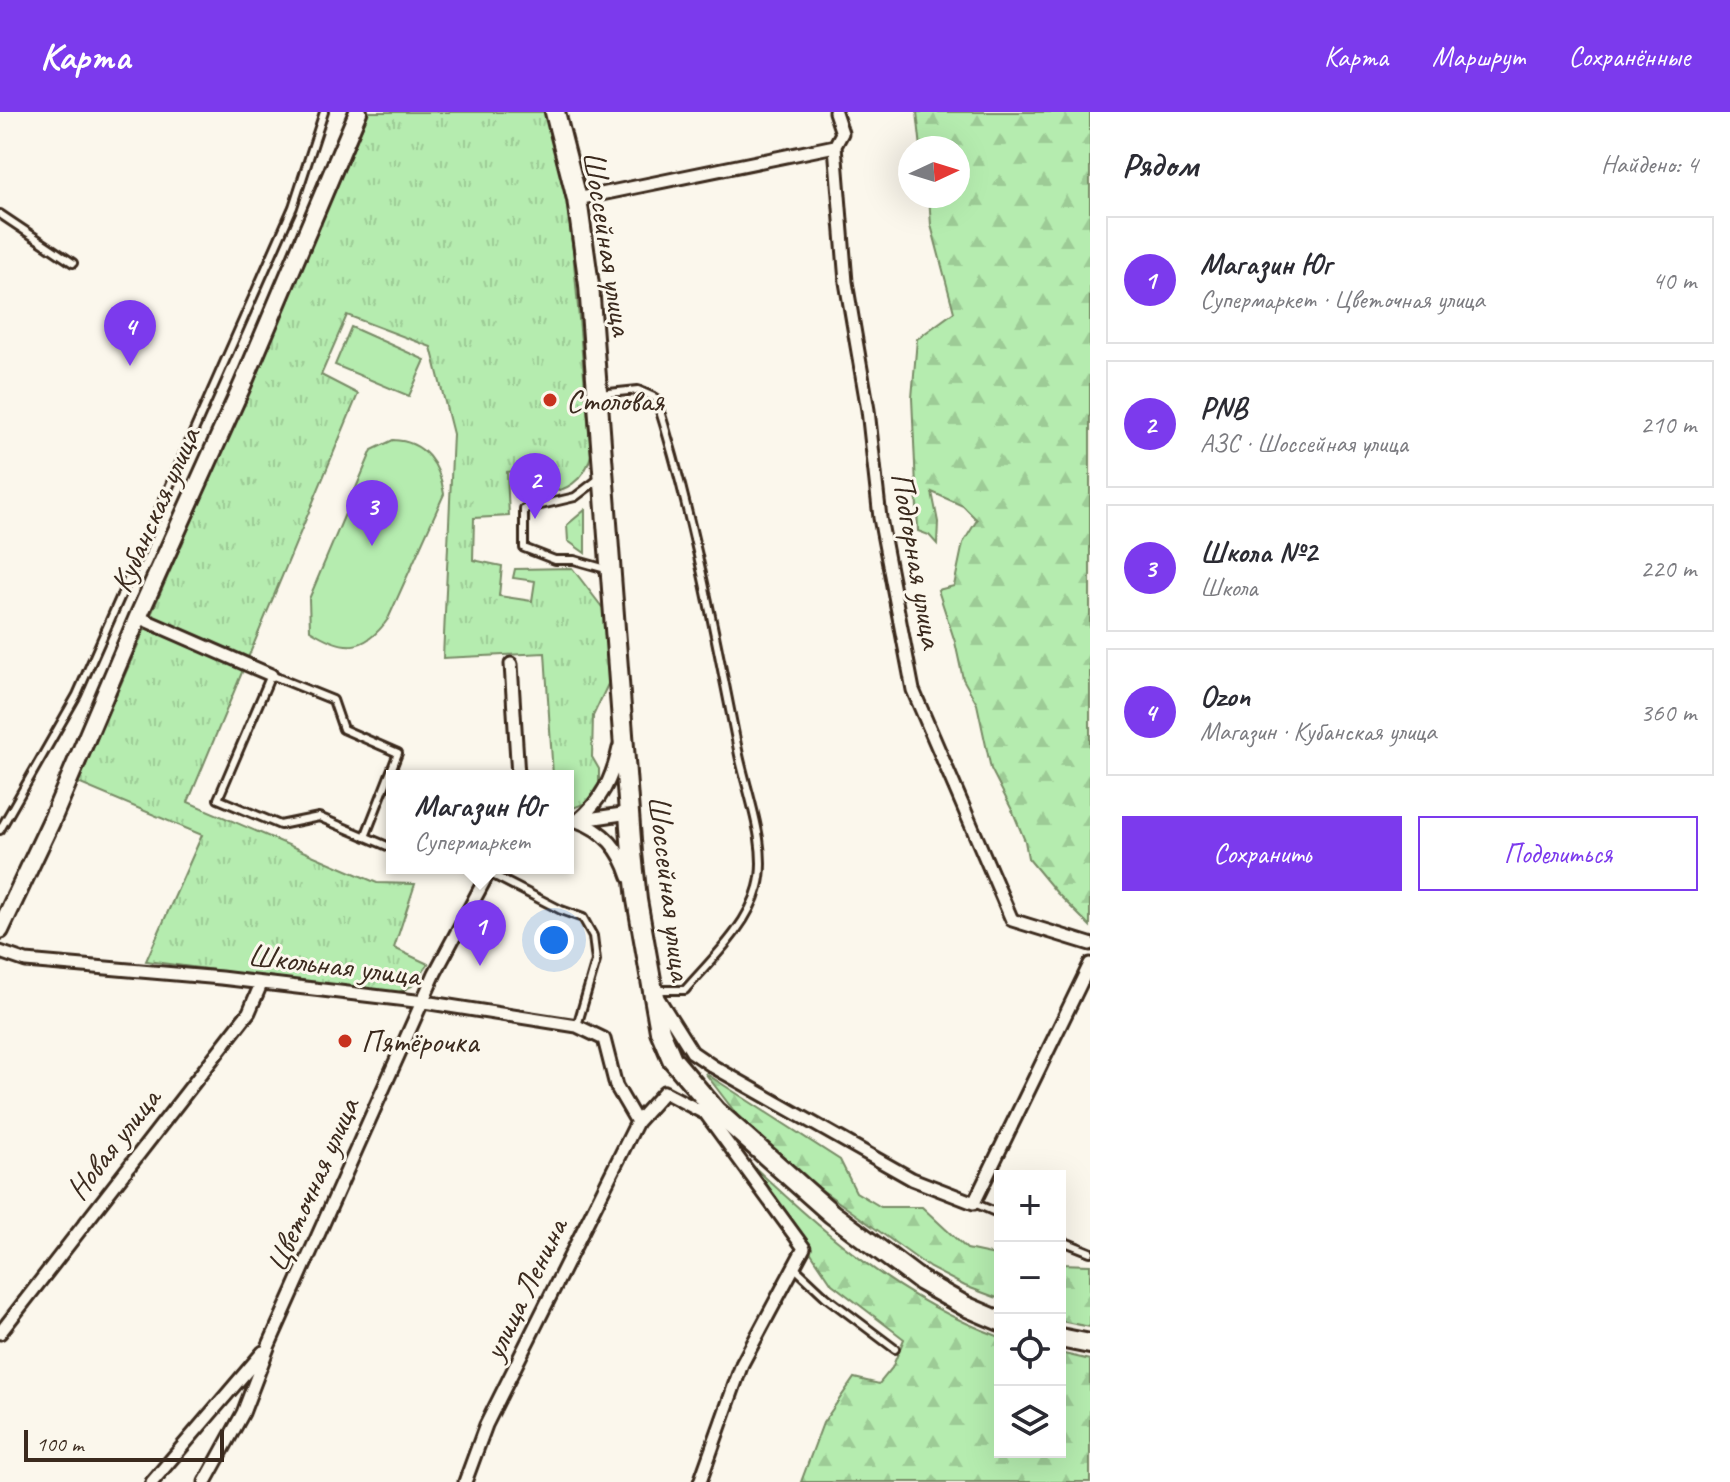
<!DOCTYPE html>
<html lang="ru">
<meta charset="utf-8">
<style>
body{margin:0;font-family:Caveat,sans-serif;background:#f2f2f3;color:#2b2b33}
.controls{position:absolute;right:24px;bottom:24px;display:grid;overflow:hidden;border-radius:0px;box-shadow:0 8px 32px #0002}
.controls button{width:72px;height:72px;display:grid;place-items:center;padding:0;border:0;border-bottom:2px solid #e1e1e2;background:#fff;color:#2b2b33;font:40px sans-serif}
.compass{position:absolute;left:898px;top:24px;width:72px;height:72px;border-radius:50%;background:#fff;box-shadow:0 8px 32px #0002;rotate:86deg}
.scale{position:absolute;left:24px;bottom:20px;width:200px;box-sizing:border-box;padding-left:8px;border:4px solid #3b2a1e;border-top:0;font-size:22px;line-height:28px;white-space:nowrap;color:#3b2a1e;-webkit-text-stroke:6px #fbf7ec;paint-order:stroke}
.you{position:absolute;left:554px;top:828px;width:28px;height:28px;margin:-20px;border:6px solid #fff;border-radius:50%;background:#1a73e8;box-shadow:0 0 0 12px #1a73e833}
.badge{display:grid;place-items:center;width:52px;height:52px;border-radius:50%;background:#7c3aed;color:#fff;font-size:26px;font-weight:700}
.pin{position:absolute;translate:-50% -66px;filter:drop-shadow(0 2px 4px #0008)}
.pin::after{content:'';position:absolute;top:42px;width:28px;height:24px;background:inherit;clip-path:polygon(0 0,100% 0,50% 100%)}
.popup{position:absolute;left:386px;top:658px;width:188px;height:104px;box-sizing:border-box;display:grid;place-content:center;border-radius:0px;background:#fff;filter:drop-shadow(0 2px 6px #0005);font-size:26px;white-space:nowrap;color:#7c7c81}
.popup b{font-size:30px;color:#2b2b33}
.popup::after{content:'';position:absolute;left:50%;top:100%;margin-left:-16px;border:16px solid transparent;border-top-color:#fff}
.list{margin:0;padding:0;list-style:none}
h2{display:flex;justify-content:space-between;align-items:center;height:104px;margin:0;padding:0 32px;font-size:34px}
h2 small{font-size:26px;font-weight:400;color:#7c7c81}
.list li{display:grid;grid-template-columns:52px 1fr auto;gap:24px;align-items:center;box-sizing:border-box;height:128px;margin:0 16px 16px;padding:0 16px;border:2px solid #e1e1e2;border-radius:0px}
.list b{display:block;font-size:30px;white-space:nowrap}
.list p{margin:0;font-size:26px;white-space:nowrap;color:#7c7c81}
.list em{font-size:26px;font-style:normal;color:#7c7c81}
.actions{display:flex;gap:16px;padding:24px 32px}
.actions a{flex:1;padding:18px 0;border:2px solid #7c3aed;border-radius:0px;text-align:center;font-size:28px;color:#7c3aed}
.actions .main{background:#7c3aed;color:#fff}
.icon{flex:none;width:44px;height:44px;fill:none;stroke:currentColor;stroke-width:2;stroke-linecap:round;stroke-linejoin:round}
.map{position:relative;flex:none;width:1090px;height:1370px;overflow:hidden}
header{display:flex;align-items:center;gap:48px;box-sizing:border-box;height:112px;padding:0 40px;background:#7c3aed;color:#fff}
header strong{font-size:38px}
nav{display:flex;gap:44px;margin-inline-start:auto;font-size:28px}
main{display:flex}
aside{flex:1;background:#fff}
.map>svg:first-child{display:block}
.grass{fill:url(#grass-tufts);stroke:#788b66;stroke-width:2}
.forest{fill:url(#forest-firs);stroke:#788b66;stroke-width:2}
.park{fill:#b5ecaf;stroke:#788b66;stroke-width:2}
.lines{fill:none;stroke-linecap:round;stroke-linejoin:round}
.service-casing{stroke:#3b2a1e;stroke-width:12}
.minor-casing{stroke:#3b2a1e;stroke-width:17}
.secondary-casing{stroke:#3b2a1e;stroke-width:22}
.primary-casing{stroke:#3b2a1e;stroke-width:24}
.service{stroke:#fbf7ec;stroke-width:6}
.minor{stroke:#fbf7ec;stroke-width:11}
.secondary{stroke:#fbf7ec;stroke-width:16}
.primary{stroke:#fbf7ec;stroke-width:18}
.poi-dot{fill:#c8321e;stroke:#fbf7ec;stroke-width:3}
.labels{text-anchor:middle;dominant-baseline:central;stroke-width:6;stroke-linejoin:round;paint-order:stroke}
.street-label{font-size:32px;fill:#3b2a1e;stroke:#fbf7ec}
.poi-label{font-size:32px;fill:#3b2a1e;stroke:#fbf7ec;text-anchor:start}
</style>
<header>
<strong>Карта</strong>
<nav><a>Карта</a><a>Маршрут</a><a>Сохранённые</a></nav>
</header>
<main>
<div class="map">
<svg width="1090" height="1370" viewBox="0 0 1090 1370">
<defs>
<pattern id="grass-tufts" width="24" height="20" patternUnits="userSpaceOnUse" patternTransform="scale(2)"><rect width="24" height="20" fill="#b5ecaf"/><path d="M3 7l-1-3M5 7V3M7 7l1-3M15 17l-1-3M17 17v-4M19 17l1-3" fill="none" stroke="#9dcb96"/></pattern>
<pattern id="forest-firs" width="22" height="20" patternUnits="userSpaceOnUse" patternTransform="scale(2)"><rect width="22" height="20" fill="#b5ecaf"/><path d="M5 1l3.5 6h-7zM16 11l3.5 6h-7z" fill="#9dcb96"/></pattern>
</defs>
<rect width="100%" height="100%" fill="#fbf7ec"/>
<filter id="ink" filterUnits="userSpaceOnUse"><feTurbulence type="fractalNoise" baseFrequency=".0125" numOctaves="2"/><feDisplacementMap in="SourceGraphic" scale="16" xChannelSelector="R" yChannelSelector="G"/><feConvolveMatrix kernelMatrix="1 2 1 2 8 2 1 2 1" color-interpolation-filters="sRGB"/></filter>
<g filter="url(#ink)">
<path class="grass" d="M369,0H547L567,92L573,139L591,343C586,366 564,385 540,377L535,357L507,360L509,404L474,406L473,448L502,454L499,484L532,489L535,469L513,466L515,457L572,456L605,499L610,568L593,604L592,645L599,657V671L586,691L568,698V664H553L545,541L443,546L453,322L431,235L347,203L321,263L358,282L188,690L377,771L415,772L394,836L428,852L412,874L395,882L146,849L202,723L78,671Z
M585,398V441L568,429L567,413Z"/>
<path class="forest" d="M917,0H1090V814L1057,781L1028,746L1025,729L1013,700L991,657L977,592L963,567L955,530L938,478L954,474L963,431L977,408L963,394L932,380L938,410L937,432L929,423L918,419L912,286L917,227L954,200L931,113L929,84H958V36H921Z
M705,961L840,1048L856,1080L881,1095H922L967,1137L1000,1144V1187L965,1174L930,1156L808,1068L744,1012Z
M751,1052C827,1124 900,1188 1000,1225V1340H1060V1241L1090,1248V1370H801L823,1311L854,1266L879,1272L892,1256L904,1227L832,1172Z
M1060,1152L1090,1153V1215L1060,1209Z"/>
<path class="park" d="M351,215L425,248L409,284L335,253Z
M393,328C425,329 440,353 444,382L388,507C364,541 343,539 310,518L309,487L372,338Z"/>
<g class="lines">
<g class="service-casing">
<path id="service" d="M0,102L73,151
M599,282L638,278L656,286C693,403 715,523 739,643C747,681 769,736 758,775C748,814 711,848 685,878H656
M600,366L575,385L524,397V436L555,448H574L606,457
M0,718L77,583L293,95L324,0
M365,725L398,641L343,617L333,588L271,563L218,687L280,713L319,705L392,736
M489,761L561,798L583,806L593,824L596,849L577,914
M974,1091L1000,1102
M1060,1128L1090,1140
M794,1155L826,1185L895,1237"/>
</g>
<g class="minor-casing">
<path id="minor" d="M835,0L842,21L835,34L846,170L868,298L880,406L913,578L1012,808L1090,832
M577,87L835,34
M138,505L271,563
M511,552L518,664
M619,636C612,667 602,688 577,709C605,719 620,737 629,765
M568,710L629,701
M0,840L26,849L221,866L424,890L577,914L604,927L616,974L637,1010L664,980L706,1002L804,1136L742,1252L700,1370
M658,886L692,940L714,955L912,1067L974,1091L1090,852
M0,1221L249,900L261,872
M152,1370L263,1240
M205,1370L243,1301L269,1233L435,861L491,756
M465,1370L486,1313L637,1010"/>
</g>
<g class="secondary-casing">
<path id="secondary" d="M0,818L51,710L138,505L242,274L358,0"/>
</g>
<g class="primary-casing">
<path id="primary" d="M555,0L577,87L589,173L632,741L637,788L660,919L672,947L716,999L832,1102L921,1169L965,1194L1000,1209
M1060,1226L1090,1232"/>
</g>
<use href="#service" class="service"/>
<use href="#minor" class="minor"/>
<use href="#secondary" class="secondary"/>
<use href="#primary" class="primary"/>
</g>
</g>
<g class="poi-dot">
<circle cx="550" cy="288" r="8"/>
<circle cx="345" cy="929" r="8"/>
</g>
<g class="labels">
<g class="street-label">
<text transform="translate(608 131) rotate(81)">Шоссейная улица</text>
<text transform="translate(155 398) rotate(-66)">Кубанская улица</text>
<text transform="translate(917 448) rotate(80)">Подгорная улица</text>
<text transform="translate(670 776) rotate(83)">Шоссейная улица</text>
<text transform="translate(334 853) rotate(7)">Школьная улица</text>
<text transform="translate(113 1032) rotate(-52)">Новая улица</text>
<text transform="translate(312 1073) rotate(-66)">Цветочная улица</text>
<text transform="translate(525 1177) rotate(-64)">улица Ленина</text>
</g>
<g class="poi-label">
<text x="566" y="288">Столовая</text>
<text x="361" y="929">Пятёрочка</text>
</g>
</g>
</svg>
<div class="controls">
<button>+</button>
<button>−</button>
<button><svg class="icon" aria-label="locate" viewBox="0 0 24 24"><circle cx="12" cy="12" r="6"/><path d="M12 2v4M12 18v4M2 12h4M18 12h4"/></svg></button>
<button><svg class="icon" aria-label="layers" viewBox="0 0 24 24"><path d="M12 4l9 5-9 5-9-5zM3 14l9 5 9-5"/></svg></button>
</div>
<svg class="compass" viewBox="-18 -18 36 36"><path d="M0-13l5 13h-10z" fill="#e53935"/><path d="M0 13l5-13h-10z" fill="#7c7c81"/></svg>
<div class="scale">100 m</div>
<div class="you"></div>
<div class="pin badge" style="left:480px;top:854px">1</div>
<div class="popup"><b>Магазин Юг</b>Супермаркет</div>
<div class="pin badge" style="left:535px;top:407px">2</div>
<div class="pin badge" style="left:372px;top:434px">3</div>
<div class="pin badge" style="left:130px;top:254px">4</div>
</div>
<aside>
<h2>Рядом<small>Найдено: 4</small></h2>
<ul class="list">
<li><span class="badge">1</span><div><b>Магазин Юг</b><p>Супермаркет · Цветочная улица</p></div><em>40 m</em></li>
<li><span class="badge">2</span><div><b>PNB</b><p>АЗС · Шоссейная улица</p></div><em>210 m</em></li>
<li><span class="badge">3</span><div><b>Школа №2</b><p>Школа</p></div><em>220 m</em></li>
<li><span class="badge">4</span><div><b>Ozon</b><p>Магазин · Кубанская улица</p></div><em>360 m</em></li>
</ul>
<div class="actions"><a class="main">Сохранить</a><a>Поделиться</a></div>
</aside>
</main>
